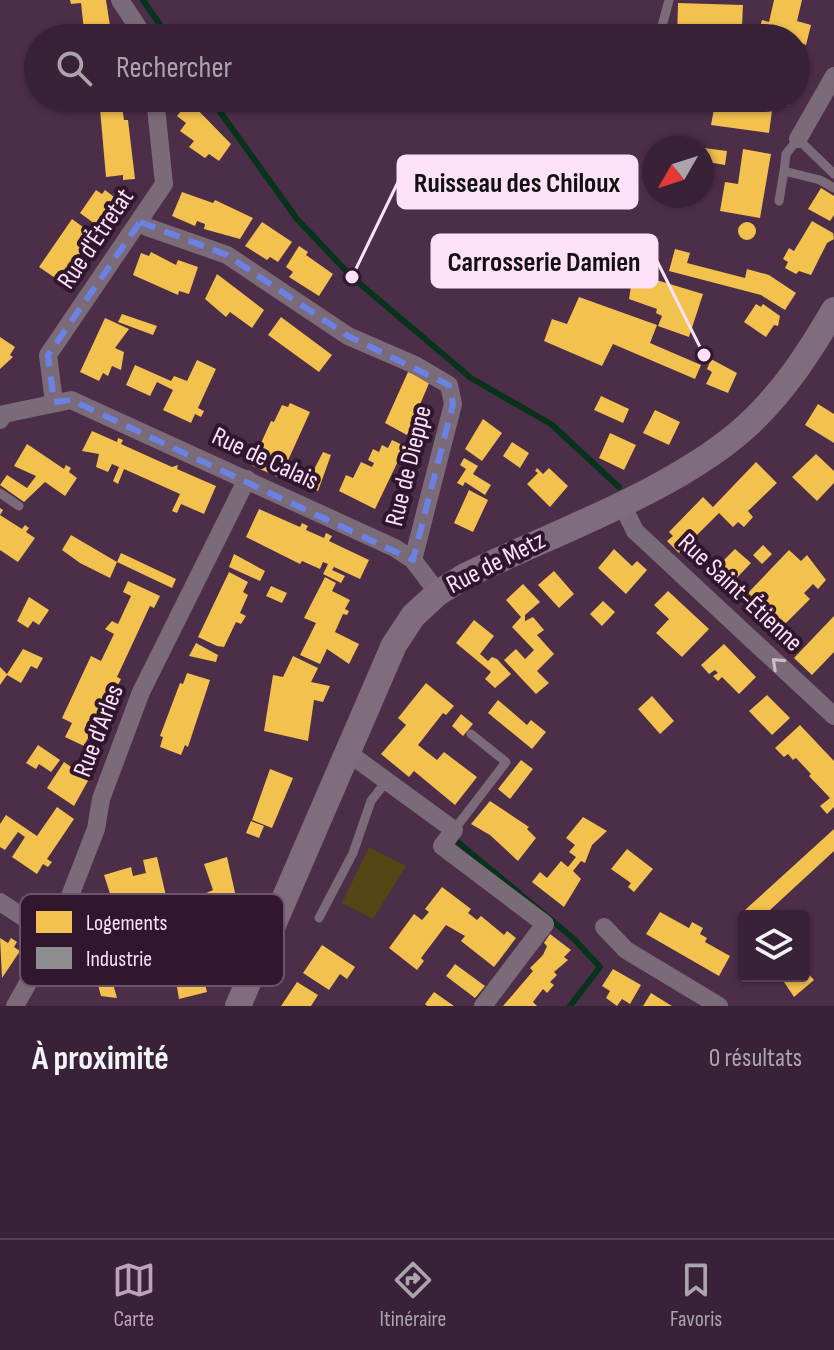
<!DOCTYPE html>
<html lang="fr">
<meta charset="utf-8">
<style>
body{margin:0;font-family:"Sofia Sans Condensed",sans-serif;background:#442f42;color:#f1f3f6}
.controls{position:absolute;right:24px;bottom:24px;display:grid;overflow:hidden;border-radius:8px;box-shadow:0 2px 6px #0004}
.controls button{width:72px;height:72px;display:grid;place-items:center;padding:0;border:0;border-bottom:2px solid #533f52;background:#392237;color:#f1f3f6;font:40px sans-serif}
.compass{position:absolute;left:642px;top:136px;width:72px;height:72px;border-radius:50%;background:#392237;box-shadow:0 2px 6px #0004;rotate:231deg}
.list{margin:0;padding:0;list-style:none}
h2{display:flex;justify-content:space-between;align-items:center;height:104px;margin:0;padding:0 32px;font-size:34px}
h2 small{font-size:26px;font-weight:400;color:#aba4ad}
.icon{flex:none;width:44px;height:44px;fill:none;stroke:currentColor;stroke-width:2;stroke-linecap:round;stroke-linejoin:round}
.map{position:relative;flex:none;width:834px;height:1006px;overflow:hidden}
.search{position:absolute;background:#392237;box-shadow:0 2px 6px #0004;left:24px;right:24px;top:24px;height:88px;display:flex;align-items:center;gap:20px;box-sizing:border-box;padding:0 28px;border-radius:44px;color:#aba4ad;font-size:30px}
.sheet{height:232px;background:#392237}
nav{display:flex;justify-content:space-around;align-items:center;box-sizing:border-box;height:112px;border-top:2px solid #533f52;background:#392237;font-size:22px;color:#aba4ad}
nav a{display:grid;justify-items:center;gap:4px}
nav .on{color:#bea2ba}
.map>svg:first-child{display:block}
.green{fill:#564413}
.homes{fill:#f2c14e}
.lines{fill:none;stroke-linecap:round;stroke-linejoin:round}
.stream{stroke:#07331a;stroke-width:6}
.lane{stroke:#7b6b79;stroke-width:9}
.street{stroke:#7b6b79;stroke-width:18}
.secondary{stroke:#7f6c7c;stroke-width:26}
.oneway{stroke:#cfb8cb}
.marked{fill:none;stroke:#6b81e3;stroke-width:6;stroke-dasharray:16 10;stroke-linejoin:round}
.labels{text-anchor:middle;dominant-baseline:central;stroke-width:8;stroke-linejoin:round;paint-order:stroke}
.street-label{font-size:26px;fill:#fce1f7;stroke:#30172d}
.key{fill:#30172d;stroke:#6d546a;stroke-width:2}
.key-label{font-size:22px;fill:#fce1f7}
.leader{fill:none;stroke:#fce1f7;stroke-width:3}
.callout-dot{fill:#fce1f7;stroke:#30172d;stroke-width:3}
.callout{fill:#fce1f7;stroke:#fce1f7;stroke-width:3}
.callout-label{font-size:28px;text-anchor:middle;font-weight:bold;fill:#111}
</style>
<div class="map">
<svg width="834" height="1006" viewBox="0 0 834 1006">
<rect width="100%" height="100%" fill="#4c2e49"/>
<path class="green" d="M369,847L406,866L373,919L342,903Z"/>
<path class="homes" d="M70,0H106L110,26L84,30L81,3L71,4Z
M774,0H802L797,21L811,25L806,45L781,34L780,38L765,35V38H677L678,3L743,5L742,26L760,27L762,20L769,22Z
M732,98H790L789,106L768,103V109L772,111L769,133L711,125L715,103L731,106Z
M189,101L231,144L219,161L209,154L205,158L189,147L194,141L180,131L186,123L177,116Z
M122,106L124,120H128L135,179L123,180V175L106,177L100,109Z
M704,148L727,151L725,165L702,161Z
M743,149L771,154L760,218L720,211L725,182L738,184Z
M821,188L834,196V215L830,221L808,209Z
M96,190L102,194L105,190L118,200L99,227L80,213Z
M182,192L213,203L215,200L253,218L240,239L204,229L205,224L197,221L195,226L172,216Z
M72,219L94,235L61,282L39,267Z
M812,221L833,233L834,239L827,243L811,275L799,271L796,274L785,268L788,262L783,259L789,248L794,251Z
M738 231a9 9 0 1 1 18 0a9 9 0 1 1-18 0Z
M262,222L292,242L278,262L270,257L267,260L245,246Z
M299,246L308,252L306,255L333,274L319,296L289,277L293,272L286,267Z
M675,249L690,253L687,263L745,278L747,269L769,275L796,293L785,310L761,295L669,271Z
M151,252L176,265L178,260L198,267L189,294L179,291L178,295L133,275L141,253L149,256Z
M633,273L703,294L689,337L658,326L662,316L656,313L657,309L629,299Z
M217,274L264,310L252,328L230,312L226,317L205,299Z
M579,297L657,325L650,343L701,365L695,379L613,344L602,366L544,341L552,319L567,324Z
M756,304L761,307L763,304L780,316L778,326L774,325L766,337L744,322Z
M122,314L157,326L153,335L118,322Z
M281,317L332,355L319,372L268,335Z
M105,318L129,329L115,348L124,352L121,370L112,366L108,376L103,373L99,381L80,372Z
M0,337L15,347L10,355L13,357L0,369Z
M711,359L737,373L728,393L706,384L712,372L707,369Z
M197,360L216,369L198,408L204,411L201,417L195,414L191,423L163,410L173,390L157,382L150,396L126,385L135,365L171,381L174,376L187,381Z
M408,372L430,381L418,409L421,410L407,435L385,423Z
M601,396L629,409L623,423L594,410Z
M290,403L310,412L280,478L251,465L271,421L274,422L282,405L288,407Z
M818,404L834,414V443L805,425Z
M655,410L680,422L669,445L643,433Z
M483,419L502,433L482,461L465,449Z
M92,431L117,442L118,438L123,440L121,444L172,467L178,465L177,469L216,486L204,514L181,504L177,513L172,511L180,494L124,469L118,484L113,481L119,467L112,464L108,472L96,467L99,454L82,451Z
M610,433L636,445L624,470L599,458Z
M392,440L413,450L409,458L401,455L375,509L339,491L346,475L353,478L361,462L372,467L374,463L368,460L373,449L379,452L382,445L388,448Z
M512,442L529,453L520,468L503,456Z
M27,444L64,469L66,465L71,468L69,472L77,478L65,496L45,482L24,502L0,485L7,475L27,488L36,476L14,466Z
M323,452L331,455L318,491L306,485Z
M816,454L834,471V483L817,501L792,477Z
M464,458L478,466L473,474L491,485L485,495L465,482L463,486L457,483L466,469L460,465Z
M756,462L777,483L748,511L753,517L744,527L738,522L733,527L719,513L679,553L667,541L673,536L669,532L703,497L713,507Z
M537,468L543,474L549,468L568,486L550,507L527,484L538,473L535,471Z
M469,490L488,500L473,532L454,523Z
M0,508L3,510L0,515L22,529L25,525L29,528L26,532L35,538L18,562L0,550Z
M259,509L300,527L302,523L308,526L306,530L324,538L326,533L332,536L329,541L369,560L360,579L334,567L332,570L345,576L341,583L323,574L328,564L323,562L320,569L302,561L300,564L246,537Z
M71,535L117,562L121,553L176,579L172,588L117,562L110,578L80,563L62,550Z
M763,545L772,554L762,564L753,555Z
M614,549L632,566L637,561L647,570L626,594L598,568Z
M735,549L751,563L730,585L714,570Z
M789,550L801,561L807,555L826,580L818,589L813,584L804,593L810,599L778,631L765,619L774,610L764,600L760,604L748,593Z
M234,554L265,571L260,581L229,567Z
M554,571L574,594L559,608L538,585Z
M229,572L248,582L243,592L248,595L240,613L246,616L241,624L236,622L224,647L217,646L198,637Z
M325,577L336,583L332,591L350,600L345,609L349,611L347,615L343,614L335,632L359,644L349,664L327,649L320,664L300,655L316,623L304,618Z
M128,581L160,596L154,608L150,606L117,677L121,679L118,685L114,683L98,716L102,718L99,726L95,724L84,746L65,737L72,723L62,718L91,656L101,661L114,634L105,629L112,621L118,624L131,596L123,592Z
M523,584L540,602L525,615V621L533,617L544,630L537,635L554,654L537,671L549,683L536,694L504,660L516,649L525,659L534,650L512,627L521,617L506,600Z
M271,586L287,593L282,603L266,596Z
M668,591L709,629L682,657L656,633L669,619L654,605Z
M29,597L49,610L39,625L33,621L28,628L17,621Z
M603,601L615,612L602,626L590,614Z
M834,616V652L812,675L794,658Z
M474,620L494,636L480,654L488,661L492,657L497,659L511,674L495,688L485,679L491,672L456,643Z
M196,643L218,655L216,662L189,656Z
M724,644L756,677L739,694L722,677L718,681L713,676L718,673L715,670L709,674L701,665Z
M23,649L43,658L37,669L31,666L21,683L7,675L0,685V667L7,674Z
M293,656L318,668L311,682L330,686L323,702L314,700L308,741L264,731L273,675L283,677Z
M187,673L210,680L188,747L185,745L181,755L160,747L163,737L160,736L180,683L183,684Z
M426,683L454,706L446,715L443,713L418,745L437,760L444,752L477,777L455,805L414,771L409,777L381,754L406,725L398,718Z
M767,695L790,718L772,735L749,711Z
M652,696L674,721L660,734L638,709Z
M498,700L527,725L531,720L546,732L532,749L488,713Z
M461,714L473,724L463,736L452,726Z
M800,725L834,761V807L827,814L820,806L830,798L809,776L811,774L796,758L793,760L788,754L784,757L775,748Z
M38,745L60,760L51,772L39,764L36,769L26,763Z
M521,760L533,769L510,799L498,789Z
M64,762L89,779L74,806L47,788Z
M270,769L293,778L272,828L252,820Z
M490,801L529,827L527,829L536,838L518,861L490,835L471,824Z
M57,807L74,819L47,859L52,862L48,867L43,864L37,874L12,857L25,837L18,832L5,850L0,847V824L6,815L37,836Z
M583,817L607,831L592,845L585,863L581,861L573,871L581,879L564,907L532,882L540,872L547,878L561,861L568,867L576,857L569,852L575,845L566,838Z
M251,821L264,826L259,838L246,833Z
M834,829V851L770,910L775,916H751L745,910Z
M627,849L653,869L634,892L628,887L631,883L611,869Z
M157,857L166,896L115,909L104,875L131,867L133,876L146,873L143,860Z
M227,857L236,897L240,896L242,902L238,903L241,913L221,919L214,896L206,899L204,894L213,890L204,864Z
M442,887L471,909L468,913L477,920L481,916L504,935L507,931L516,938L494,967L461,941L465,936L446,925L421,958L424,961L417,970L389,948L414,914L422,920L429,912L425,909Z
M660,912L689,928L692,922L703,928L700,934L707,938L705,942L730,956L719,976L646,934Z
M191,927L207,992L179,999L177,987L184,985L179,965L169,968L161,934Z
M550,934L571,950L564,957L568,960L554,972L557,975L550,982L554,985L547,993L543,989L533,1002L537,1006H503L533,971L530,968L543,955L547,946L544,943Z
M0,938L8,943L11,938L17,942L14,947L20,951L2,978Z
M132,942L137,962L109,969L117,998L101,996L98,985L109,984L105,970L82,976L77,955Z
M322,945L355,967L347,979L340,974L329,990L303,973Z
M455,964L485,986L475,998L446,976Z
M613,969L641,985L630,1004L622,999L617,1006L606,998L610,991L602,986Z
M804,969L814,980L794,997L780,976H804Z
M297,982L318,995L311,1006H281Z
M434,992L454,1006H427L425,1004Z
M651,993L667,1003L672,1006H643Z"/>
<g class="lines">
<path class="stream" d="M143,0L169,38
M210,98L297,219L352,277L471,378L551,424L619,487
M453,838L574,939L600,967L570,1006"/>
<path class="lane" d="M660,34L669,0
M784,171L786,154L798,139L834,174
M779,201L784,171L820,180L834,188
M0,493L19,506
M454,830L506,762L471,734
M319,918L353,853L371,801L388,779"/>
<path class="street" d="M120,0L145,38
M798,139L834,76
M140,222L147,227L227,255L348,336L415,365L449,385L453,404L413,560
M54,402L48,355L164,184L155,98
M0,420L4,414L71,400L395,548L413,560L438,593
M621,502L635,531L834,716
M347,752L454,830L442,846L545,924L483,1006
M0,902L54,937
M604,927L626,950L719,1006
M15,1006L54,937L96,829L101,799L141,692L247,479"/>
<path class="secondary" d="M238,1006L394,645L413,616L438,593L465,576C553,533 680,489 750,423C785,390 810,351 834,310"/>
</g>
<defs><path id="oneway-chevron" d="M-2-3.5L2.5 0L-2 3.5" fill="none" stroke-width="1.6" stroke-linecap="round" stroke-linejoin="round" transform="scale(2)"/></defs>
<use class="oneway" href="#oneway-chevron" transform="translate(777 663) rotate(-137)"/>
<path class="marked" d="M140,222L227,255L348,336L449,385L453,404L413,560L71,400L54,402L48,355Z"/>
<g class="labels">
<g class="street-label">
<text transform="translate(96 239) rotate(-56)">Rue d'Étretat</text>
<text transform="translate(265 459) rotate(25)">Rue de Calais</text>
<text transform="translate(409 466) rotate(-76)">Rue de Dieppe</text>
<text transform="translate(496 563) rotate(-27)">Rue de Metz</text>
<text transform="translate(740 593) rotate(43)">Rue Saint-Étienne</text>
<text transform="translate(99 731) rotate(-69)">Rue d'Arles</text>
</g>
</g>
<rect x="20" y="894" width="264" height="92" rx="12" class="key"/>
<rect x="36" y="911" width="36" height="22" fill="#f2c14e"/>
<rect x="36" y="947" width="36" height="22" fill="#8d8d92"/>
<g class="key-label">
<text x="86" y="930">Logements</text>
<text x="86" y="966">Industrie</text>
</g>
<path class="leader" d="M352 277L398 182M704 355L657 261"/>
<g class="callout-dot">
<circle cx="352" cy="277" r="8"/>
<circle cx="704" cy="355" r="8"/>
</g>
<g class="callout">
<rect x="398" y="156" width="239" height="52" rx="8"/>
<rect x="432" y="235" width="225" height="52" rx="8"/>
</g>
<g class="callout-label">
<text x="517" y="192">Ruisseau des Chiloux</text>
<text x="544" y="271">Carrosserie Damien</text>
</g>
</svg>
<div class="controls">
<button><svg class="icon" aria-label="layers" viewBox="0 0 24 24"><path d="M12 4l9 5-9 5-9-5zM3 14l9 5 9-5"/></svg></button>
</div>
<svg class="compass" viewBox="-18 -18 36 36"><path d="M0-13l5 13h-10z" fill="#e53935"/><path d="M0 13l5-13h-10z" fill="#aba4ad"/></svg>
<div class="search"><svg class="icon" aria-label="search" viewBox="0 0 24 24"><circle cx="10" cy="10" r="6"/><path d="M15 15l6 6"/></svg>Rechercher</div>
</div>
<section class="sheet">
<h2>À proximité<small>0 résultats</small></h2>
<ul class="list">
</ul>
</section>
<nav>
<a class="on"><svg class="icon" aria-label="map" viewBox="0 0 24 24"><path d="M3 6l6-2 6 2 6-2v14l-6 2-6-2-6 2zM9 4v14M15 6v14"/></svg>Carte</a>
<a><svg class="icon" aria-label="directions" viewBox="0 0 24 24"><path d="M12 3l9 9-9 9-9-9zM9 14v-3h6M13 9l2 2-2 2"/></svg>Itinéraire</a>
<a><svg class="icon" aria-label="saved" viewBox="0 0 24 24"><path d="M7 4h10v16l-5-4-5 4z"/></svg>Favoris</a>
</nav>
